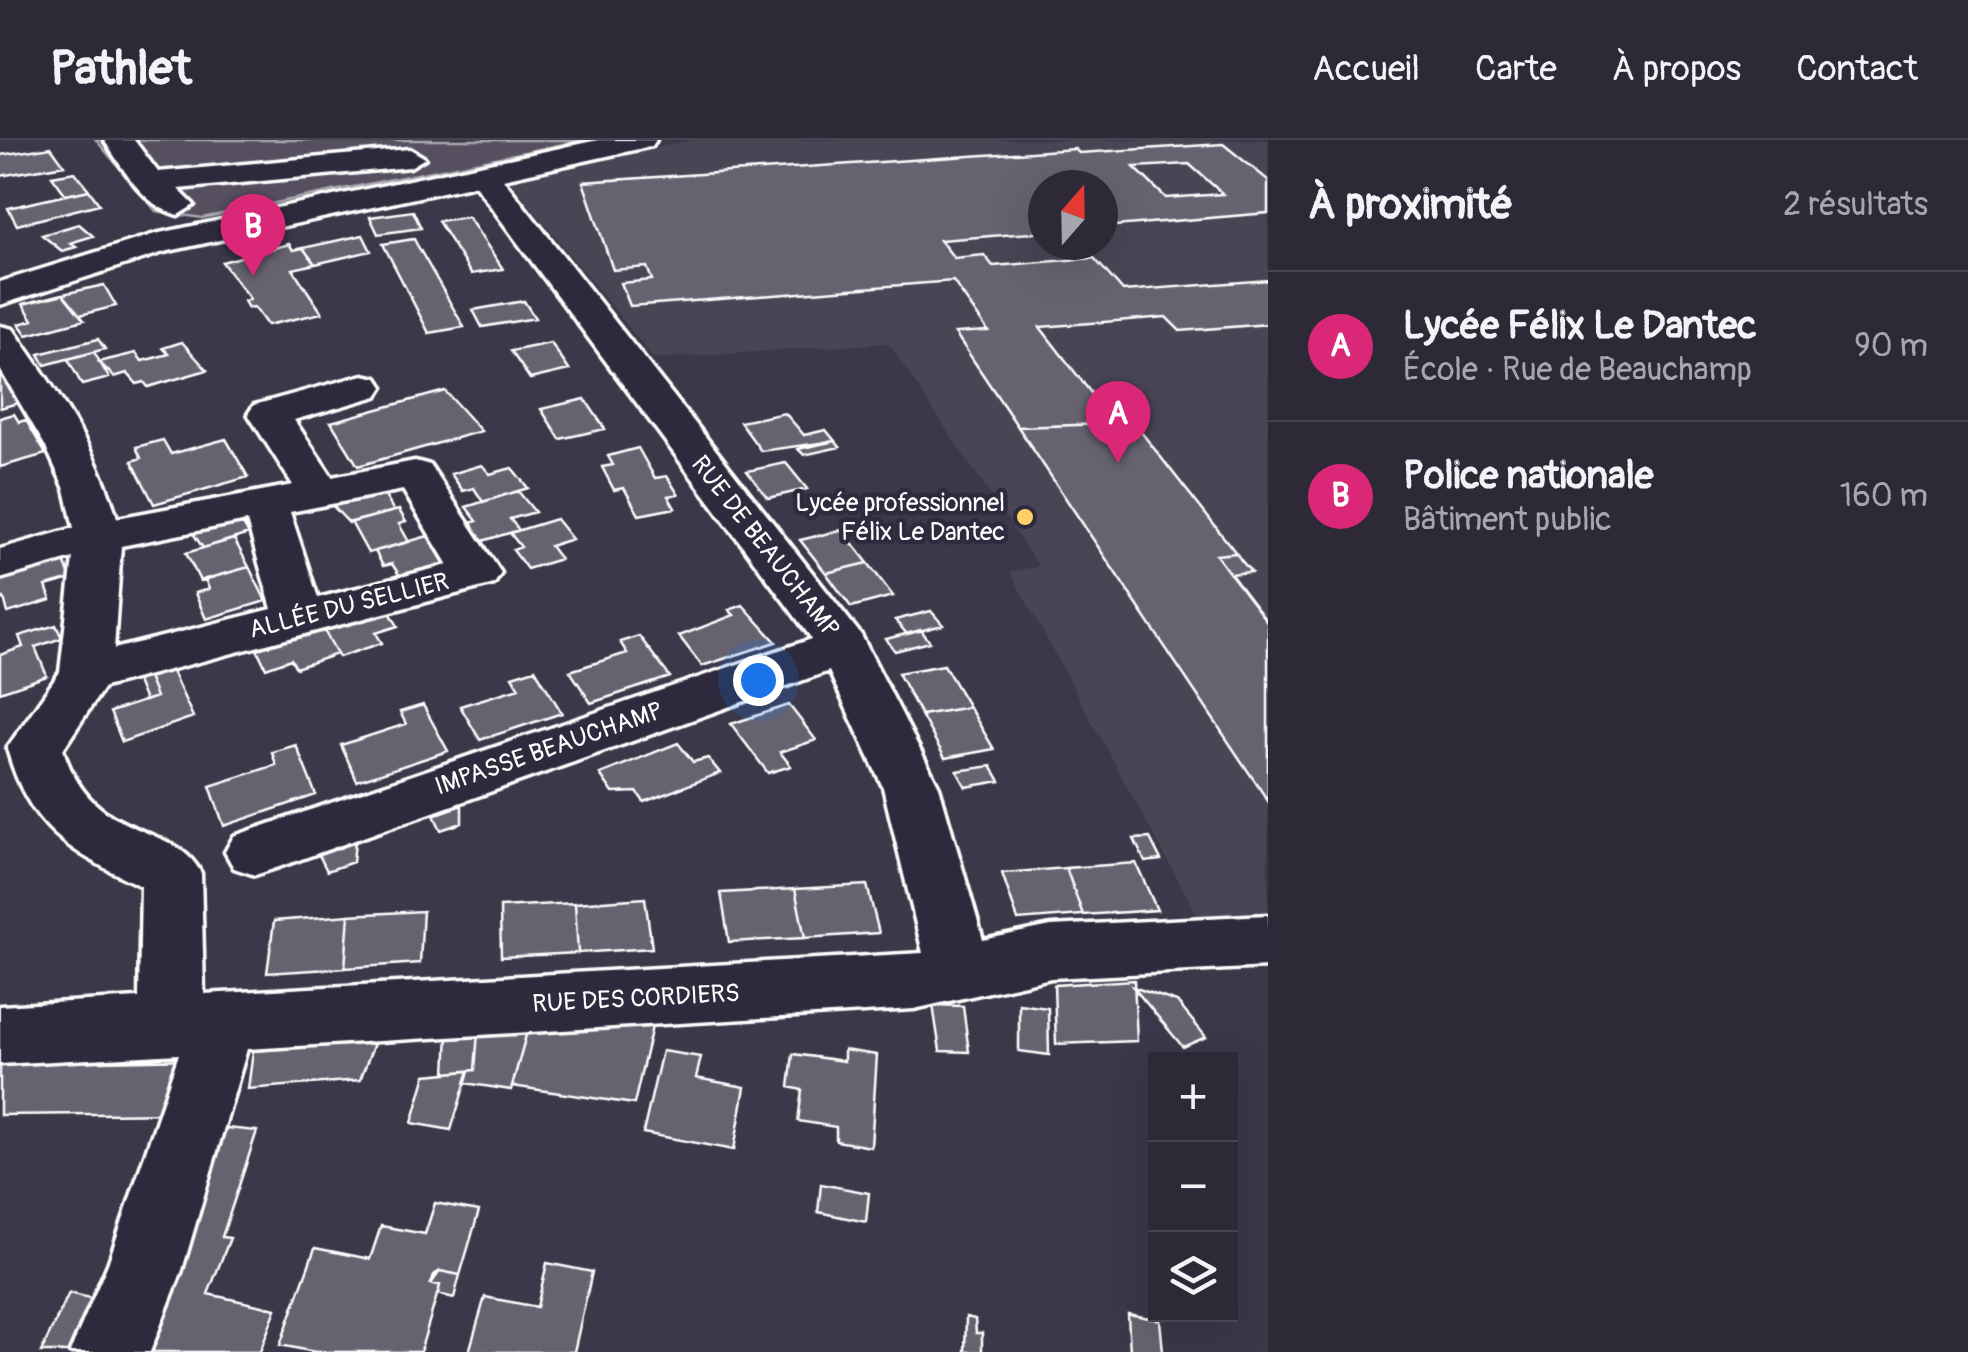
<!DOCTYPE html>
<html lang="fr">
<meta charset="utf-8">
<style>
body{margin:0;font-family:Pangolin,sans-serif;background:#393542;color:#f1f3f6}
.controls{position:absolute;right:30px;bottom:30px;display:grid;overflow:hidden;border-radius:0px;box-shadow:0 10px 40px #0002}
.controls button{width:90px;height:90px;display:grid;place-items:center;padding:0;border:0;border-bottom:2px solid #484552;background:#2d2937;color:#f1f3f6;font:50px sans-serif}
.compass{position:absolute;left:1028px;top:30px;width:90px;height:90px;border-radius:50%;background:#2d2937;box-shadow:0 10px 40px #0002;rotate:20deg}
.you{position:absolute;left:758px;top:540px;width:35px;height:35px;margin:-25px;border:8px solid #fff;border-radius:50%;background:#1a73e8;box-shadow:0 0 0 15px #1a73e833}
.badge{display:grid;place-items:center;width:65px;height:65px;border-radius:50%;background:#db2777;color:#fff;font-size:32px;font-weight:700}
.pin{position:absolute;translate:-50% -82px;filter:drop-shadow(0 2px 5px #0008)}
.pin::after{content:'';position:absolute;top:52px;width:35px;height:30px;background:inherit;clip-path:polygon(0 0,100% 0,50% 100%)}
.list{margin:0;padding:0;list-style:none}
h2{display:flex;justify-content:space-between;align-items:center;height:130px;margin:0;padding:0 40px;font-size:42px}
h2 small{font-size:32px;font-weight:400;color:#a7a6ad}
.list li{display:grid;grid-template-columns:65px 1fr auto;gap:30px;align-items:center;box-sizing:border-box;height:150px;padding:0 40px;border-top:2px solid #484552}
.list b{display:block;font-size:38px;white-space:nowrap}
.list p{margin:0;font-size:32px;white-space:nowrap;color:#a7a6ad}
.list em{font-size:32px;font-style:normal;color:#a7a6ad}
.icon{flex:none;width:55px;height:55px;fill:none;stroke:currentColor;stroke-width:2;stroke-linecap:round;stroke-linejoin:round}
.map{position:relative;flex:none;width:1268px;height:1212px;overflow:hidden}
header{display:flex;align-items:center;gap:60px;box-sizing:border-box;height:140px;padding:0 50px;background:#2d2937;border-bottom:2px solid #484552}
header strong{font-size:48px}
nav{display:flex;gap:55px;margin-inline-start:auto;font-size:35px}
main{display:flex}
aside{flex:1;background:#2d2937}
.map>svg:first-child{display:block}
.built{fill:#494455;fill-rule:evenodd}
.green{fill:#555060;stroke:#aaa8b0;stroke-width:2.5}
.building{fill:#666270;stroke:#fff;stroke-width:2.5;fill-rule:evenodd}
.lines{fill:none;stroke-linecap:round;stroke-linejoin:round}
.minor-casing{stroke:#fff;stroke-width:7}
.minor{fill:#2f2a3d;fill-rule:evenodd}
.poi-dot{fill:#ffd166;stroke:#2f2a3d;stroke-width:4}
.labels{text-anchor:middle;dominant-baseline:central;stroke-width:9;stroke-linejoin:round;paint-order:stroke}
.poi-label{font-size:25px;fill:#fff;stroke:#2f2a3d;text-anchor:end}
.street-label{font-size:25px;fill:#fff;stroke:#2f2a3d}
</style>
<header>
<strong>Pathlet</strong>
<nav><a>Accueil</a><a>Carte</a><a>À propos</a><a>Contact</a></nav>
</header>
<main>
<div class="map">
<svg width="1268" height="1212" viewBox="0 0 1268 1212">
<rect width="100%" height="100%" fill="#3c3749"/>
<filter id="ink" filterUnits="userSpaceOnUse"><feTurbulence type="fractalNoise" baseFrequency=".01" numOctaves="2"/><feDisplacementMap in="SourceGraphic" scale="20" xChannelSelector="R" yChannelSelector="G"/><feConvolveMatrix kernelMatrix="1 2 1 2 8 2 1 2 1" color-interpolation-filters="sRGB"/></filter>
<g filter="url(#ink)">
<path class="built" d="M692,0H1268V772L1201,782L1010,432L1038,426L888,203L654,219L507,37ZM1043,45H1103V105H1043Z"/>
<path class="green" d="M96,0H583L202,78L156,71Z"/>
<path class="building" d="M1223,4L1268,40V73L1103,87V45H1043V92L940,100L954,118L984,115L993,126L1094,118L1123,151L1268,140V184L1180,191L1166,177L1040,187L1105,271L1124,270L1134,283L1018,287L955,193L988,191L953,141L630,166L621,143L652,140L647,127L613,130L583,42L1075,9L1079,13ZM1189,24L1223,54L1166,58L1134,27Z
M51,7L64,25L0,36V15Z
M75,32L89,50L66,55L52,36Z
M89,50L99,64L17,85L8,68Z
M413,71L421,88L378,94L370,77Z
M468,77L503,129L471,134L438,81Z
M79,84L93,96L70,103L76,107L62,111L42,95Z
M363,95L371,111L315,124L303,108Z
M414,99L416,103L464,187L429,193L383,104Z
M289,104L293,110L303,108L315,124L293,129L322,173L267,185L254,167L248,168L244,161L250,159L222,122Z
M104,145L116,166L80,175L63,154Z
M63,154L84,180L27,195L19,184L33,180L23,164Z
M524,161L535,178L482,187L473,170Z
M98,199L105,209L45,225L39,214Z
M182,202L207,230L148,247L144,242L137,244L127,233L114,237L99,222L136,213L142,221L169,214L163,208Z
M551,203L569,230L530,239L511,211Z
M94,212L109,238L82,245L68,219Z
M0,233L18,263L0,268Z
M445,251L481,291L358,326L331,282Z
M1112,255L1124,270L1105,271L1094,257Z
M585,259L605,289L560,299L541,269Z
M785,273L804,295L826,290L835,301L761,311L740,282Z
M14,274L19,282L26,280L46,314L0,327V278Z
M1134,283L1236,413L1216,415L1268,483V661L1018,287Z
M226,299L248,337L154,364L132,321L141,318L136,307L163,300L171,314Z
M835,301L840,307L804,315L798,309Z
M638,308L655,338L667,336L678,354L668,356L675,368L639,375L624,348L614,350L602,327L613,325L608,316Z
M786,323L807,349L768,358L747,331Z
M482,325L490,334L512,328L528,348L483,362L474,348L463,351L451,334Z
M379,346L394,371L349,383L327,360Z
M518,351L535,372L510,379L519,390L476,403L463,385L477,381L466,367Z
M234,369L249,394L203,408L186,383Z
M399,370L406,382L399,384L409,402L368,413L351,382Z
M556,379L572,399L550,406L560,419L527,429L513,410L521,407L510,393Z
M842,390L868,423L826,433L800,400Z
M428,396L445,424L400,436L392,424L383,426L375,411Z
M234,399L249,427L200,441L186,413Z
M1236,413L1241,420L1251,432L1230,434L1216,415Z
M63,418L71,439L46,446L51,460L8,473L4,458L0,459V436Z
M868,423L893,456L851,467L826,433Z
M249,427L266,461L206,479L195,453L209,449L205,439Z
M385,464L398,486L376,493L382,503L339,517L321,485Z
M743,465L776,502L702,526L679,496L734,475L729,470Z
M931,471L943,485L907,494L895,480Z
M320,482L337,514L296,528L291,519L266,528L254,503Z
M56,485L62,498L35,507L47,536L0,552V515L23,507L19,496Z
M921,490L930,502L895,511L886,499Z
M639,496L670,537L591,563L570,531L627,513L620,502Z
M944,525L969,567L921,575L898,533Z
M170,527L193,577L122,602L110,572L156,557L147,535Z
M535,529L562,573L480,600L460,566L519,548L512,536Z
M147,535L156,557L145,561L136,539Z
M423,565L448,611L357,641L341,605L406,584L400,572Z
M789,565L816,600L780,612L791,626L768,633L731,584Z
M969,567L994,609L945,618L921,575Z
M678,603L693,622L708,618L720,633L644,662L637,652L613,653L600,634Z
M296,605L316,655L224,686L210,646L276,625L272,612Z
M991,626L1000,641L966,647L957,631Z
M462,665V683L441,690L434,675Z
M1150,698L1161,720L1145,722L1134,699Z
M355,702L353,722L327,731L319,715Z
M1136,723L1157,770L1083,775L1066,728Z
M1066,728L1083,775L1018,780L1002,733Z
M867,745L879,793L805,798L795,749Z
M795,749L805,798L729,802L721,753Z
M645,758L652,808L578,813L575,763Z
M575,763L578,813L501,817L500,767Z
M423,771L420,823L345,828L349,775Z
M349,775L345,828L267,833L274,781Z
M1134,840L1137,901L1056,904L1054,845Z
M1133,847L1177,862L1206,897L1183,907Z
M1019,864L1048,868L1049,915L1019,911Z
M933,865L963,866L969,912L940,911Z
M654,878L634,964L512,946L528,888Z
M528,888L511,950L465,943L469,931L475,930L478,892Z
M478,892L475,930L446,933L448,894Z
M375,901L360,940L248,949L253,911Z
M844,910L877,915L871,1007L836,1001V987L798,981L802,950L789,947L793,914L844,921Z
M662,911L701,917L696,938L745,947L734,1010L643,993Z
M198,919L186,973L0,975V923Z
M469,931L451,990L412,983L426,935Z
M206,986L257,991L222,1097L230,1098L208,1154L276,1169L260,1212H128Z
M821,1044L869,1053L866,1082L818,1072Z
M435,1063L479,1071L460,1135L440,1131L434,1135L431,1144L440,1145L420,1212H315L280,1205L315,1108L370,1119L381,1086L425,1094Z
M547,1123L592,1132L574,1212H469L485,1157L537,1167Z
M440,1131L460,1135L454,1158L438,1154L440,1145L431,1144Z
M69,1153L119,1165L98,1212H41Z
M1128,1174L1160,1180L1163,1212H1130Z
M966,1177L975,1179L976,1193H982V1212H965Z"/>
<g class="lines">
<g class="minor-casing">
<path id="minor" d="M104,0H134L158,32L410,9L425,18L410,27L178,49L194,65L178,75C143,66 123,28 104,0Z
M598,0H656L652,6L503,39L861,495L939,647L983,800L1051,786L1268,775V827L1051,838L914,869L247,909L182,1130L150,1212H70L108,1124L179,914L0,924V866L139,858L141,746C69,711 29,689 7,608L60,532L73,418L0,439V409L74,388L65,349L46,307L0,229V186L13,189C54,247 98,310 117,378L293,345L248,274L254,265L363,235L377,238L383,247L377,256L294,280L332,337L415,321L430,325L501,433L494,444L104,547L63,609C92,705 173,679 201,733L204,854L923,813L883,647L829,531L276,728L255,735L234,728L225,712L234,696L812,499L475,45L164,112L0,165V142L155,94ZM403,350L448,425L318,458L290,372ZM247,381L272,469L114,509L121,406Z"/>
</g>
<use href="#minor" class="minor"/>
</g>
</g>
<circle class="poi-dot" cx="1025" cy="377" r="10"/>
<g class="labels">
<g class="poi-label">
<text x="1005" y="363">Lycée professionnel<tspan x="1005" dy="29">Félix Le Dantec</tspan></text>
</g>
<g class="street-label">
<text transform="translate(765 407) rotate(52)">RUE DE BEAUCHAMP</text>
<text transform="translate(349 466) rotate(-14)">ALLÉE DU SELLIER</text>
<text transform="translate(549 609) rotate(-19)">IMPASSE BEAUCHAMP</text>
<text transform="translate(636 859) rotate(-3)">RUE DES CORDIERS</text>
</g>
</g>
</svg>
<div class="controls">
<button>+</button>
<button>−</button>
<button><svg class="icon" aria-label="layers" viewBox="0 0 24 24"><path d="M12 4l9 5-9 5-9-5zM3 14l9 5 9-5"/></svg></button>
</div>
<svg class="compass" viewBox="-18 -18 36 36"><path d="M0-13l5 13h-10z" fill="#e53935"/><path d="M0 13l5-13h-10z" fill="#a7a6ad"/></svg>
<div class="you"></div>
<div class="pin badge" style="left:1118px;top:323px">A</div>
<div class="pin badge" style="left:253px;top:136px">B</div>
</div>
<aside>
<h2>À proximité<small>2 résultats</small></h2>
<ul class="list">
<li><span class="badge">A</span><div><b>Lycée Félix Le Dantec</b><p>École · Rue de Beauchamp</p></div><em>90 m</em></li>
<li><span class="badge">B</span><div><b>Police nationale</b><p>Bâtiment public</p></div><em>160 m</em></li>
</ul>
</aside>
</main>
